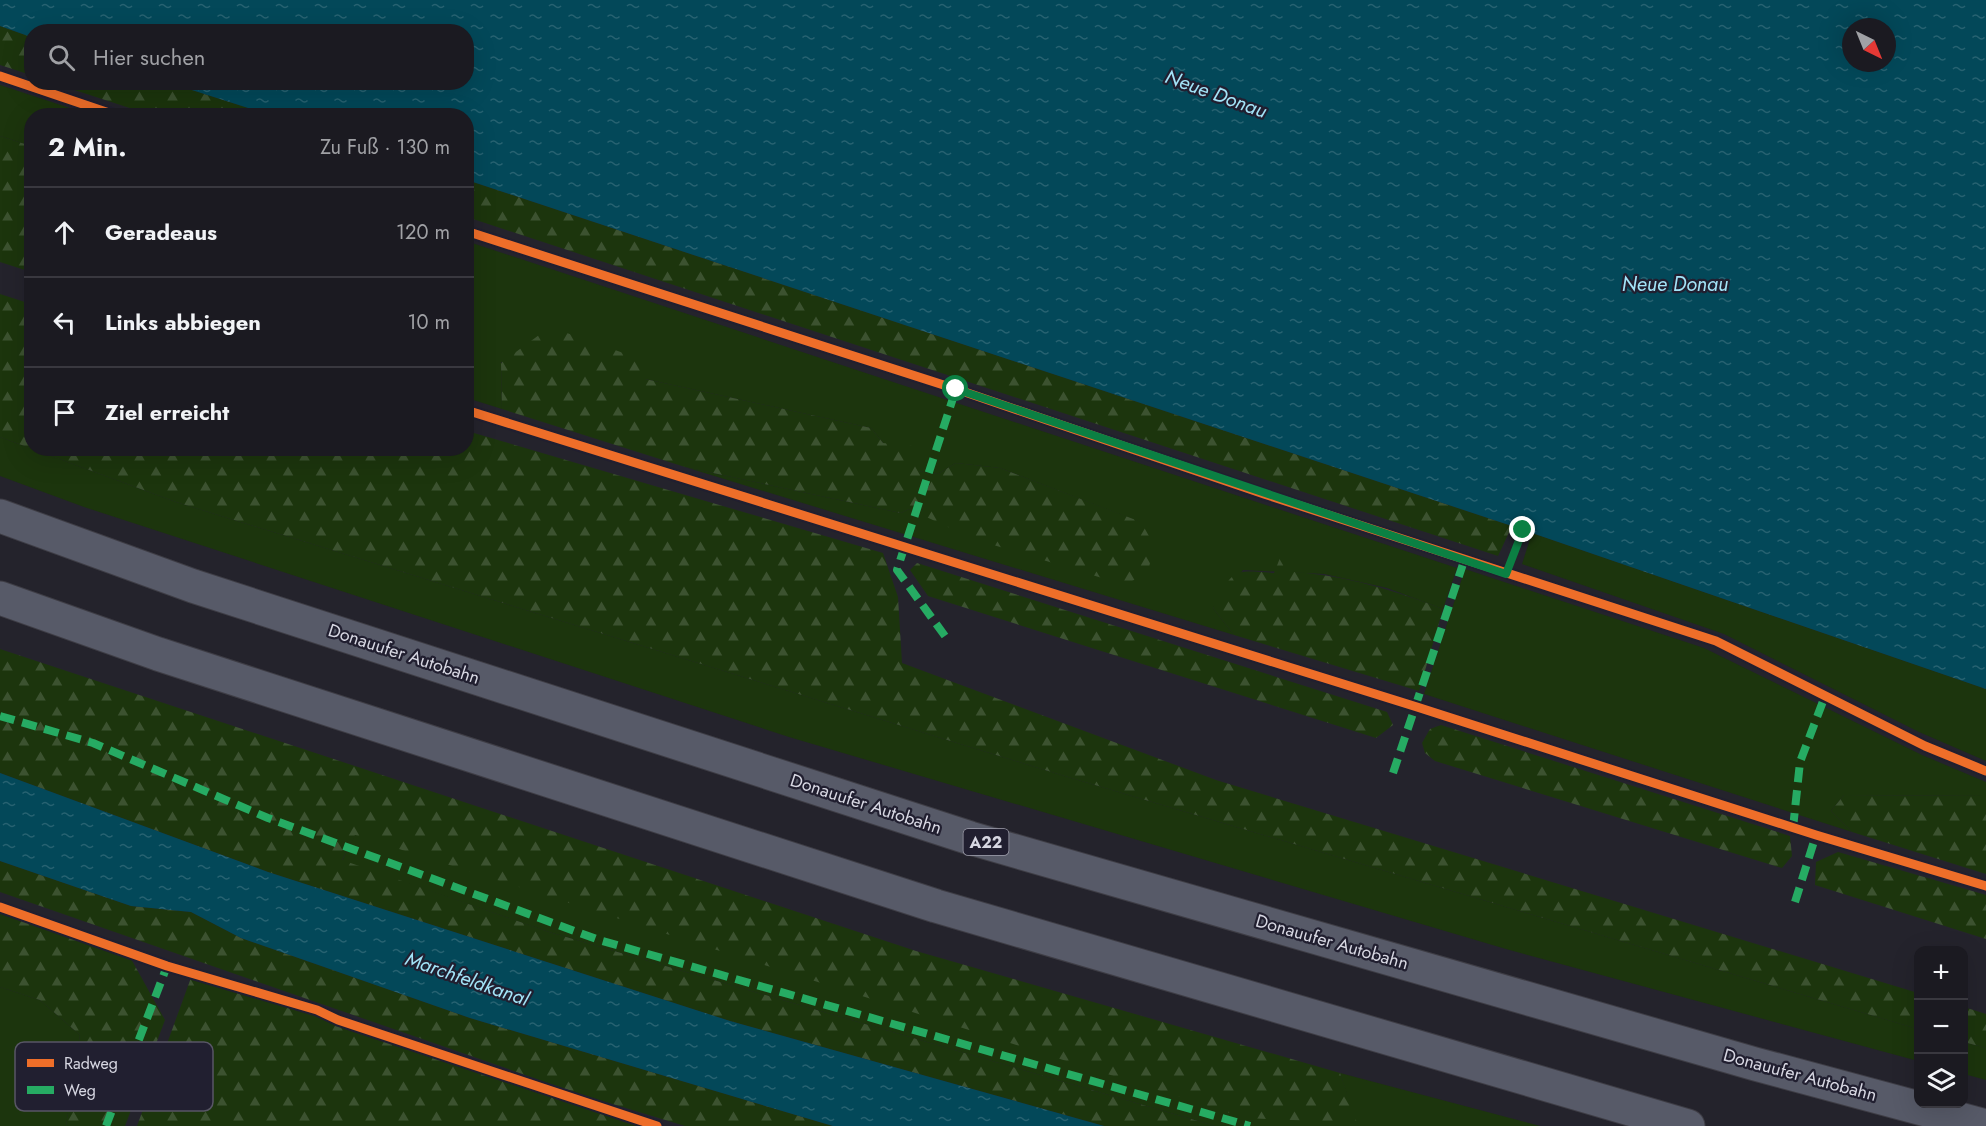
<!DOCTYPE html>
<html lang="de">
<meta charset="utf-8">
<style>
body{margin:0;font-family:Jost,sans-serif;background:#28272e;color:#f1f3f6}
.controls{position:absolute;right:18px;bottom:18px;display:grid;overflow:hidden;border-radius:12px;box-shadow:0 6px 24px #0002}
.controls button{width:54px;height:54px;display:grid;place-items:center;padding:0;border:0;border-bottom:2px solid #39383f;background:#1b1a21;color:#f1f3f6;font:30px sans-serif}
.compass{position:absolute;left:1842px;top:18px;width:54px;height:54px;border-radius:50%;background:#1b1a21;box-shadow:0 6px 24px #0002;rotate:137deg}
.stop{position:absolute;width:18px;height:18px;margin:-14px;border:4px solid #0b8043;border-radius:50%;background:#fff}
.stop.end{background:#0b8043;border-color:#fff;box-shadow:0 2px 6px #0008}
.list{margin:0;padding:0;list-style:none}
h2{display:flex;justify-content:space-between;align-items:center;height:78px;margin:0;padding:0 24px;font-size:26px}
h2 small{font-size:20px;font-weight:400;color:#a0a1a5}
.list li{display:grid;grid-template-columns:39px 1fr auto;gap:18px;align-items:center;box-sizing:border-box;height:90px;padding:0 24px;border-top:2px solid #39383f}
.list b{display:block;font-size:22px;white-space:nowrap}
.list em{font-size:20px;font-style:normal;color:#a0a1a5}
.icon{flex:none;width:33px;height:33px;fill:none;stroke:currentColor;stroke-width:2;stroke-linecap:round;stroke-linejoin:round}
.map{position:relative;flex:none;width:1986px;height:1126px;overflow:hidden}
.search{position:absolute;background:#1b1a21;box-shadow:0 6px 24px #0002;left:24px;top:24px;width:450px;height:66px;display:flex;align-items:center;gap:15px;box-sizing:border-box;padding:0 21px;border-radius:24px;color:#a0a1a5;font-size:22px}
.panel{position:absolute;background:#1b1a21;box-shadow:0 6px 24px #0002;left:24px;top:108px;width:450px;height:348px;border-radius:24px}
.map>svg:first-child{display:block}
.grass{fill:#1c350d}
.forest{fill:url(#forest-firs)}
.water{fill:url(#water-ripples);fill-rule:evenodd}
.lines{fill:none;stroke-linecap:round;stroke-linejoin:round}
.highway-casing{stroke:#3e3d45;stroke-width:35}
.path{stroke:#5a5961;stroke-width:4;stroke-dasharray:4.5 4.5;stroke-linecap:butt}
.highway{stroke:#575a68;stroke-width:33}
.quiet{stroke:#26ab63;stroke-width:8;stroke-dasharray:15 8;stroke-linecap:butt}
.cycleway-casing{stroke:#211f30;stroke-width:13}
.cycleway{stroke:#ee6e29;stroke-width:9}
.route{stroke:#0b8043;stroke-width:8}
.labels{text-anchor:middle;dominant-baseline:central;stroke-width:4.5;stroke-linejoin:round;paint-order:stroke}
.shield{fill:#211f30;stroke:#a0a0ad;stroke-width:1.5}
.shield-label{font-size:16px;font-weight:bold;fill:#d7d7e2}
.street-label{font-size:18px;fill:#d7d7e2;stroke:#211f30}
.water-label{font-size:20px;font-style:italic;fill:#a3e4f8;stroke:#211f30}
.key{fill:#211f30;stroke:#585665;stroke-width:1.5}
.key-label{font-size:16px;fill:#d7d7e2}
</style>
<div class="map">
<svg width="1986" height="1126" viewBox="0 0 1986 1126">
<defs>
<pattern id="forest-firs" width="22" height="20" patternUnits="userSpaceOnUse" patternTransform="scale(1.5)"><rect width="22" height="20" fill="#1c350d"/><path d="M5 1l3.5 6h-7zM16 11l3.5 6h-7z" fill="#3c5230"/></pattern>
<pattern id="water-ripples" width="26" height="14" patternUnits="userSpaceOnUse" patternTransform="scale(1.5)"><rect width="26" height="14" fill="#034859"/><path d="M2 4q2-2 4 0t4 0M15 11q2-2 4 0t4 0" fill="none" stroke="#276271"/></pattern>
</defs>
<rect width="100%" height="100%" fill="#24232c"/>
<path class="grass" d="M0,85L91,115L32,116L31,146L0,136Z
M466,241L1457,568L1443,609L1387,588L1324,574L1243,570L1213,608L1234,635L685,467L901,513L909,509L925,515L1140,522L1000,468L956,463L938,474L918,471L883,443L871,428L645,379L501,362L502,409L467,398Z
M0,437L176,502L1058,774L1918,1029V1061L1506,949L789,737L84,507L0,476Z
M1532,533L1986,689V761L1919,732L1724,634L1522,564Z
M1465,569L1704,648L1922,755L1986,782V796L1844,795L1831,811L1852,832L1424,694Z
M355,834L1356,1123L1340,1073L1540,1126H1215L549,932L342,861Z
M0,987L40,1000L80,1035L66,1126H0Z
M1964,1042L1986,1048V1080L1964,1074Z"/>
<path class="forest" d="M0,26L31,37V75L0,65Z
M53,83H170L270,115H151Z
M0,136L31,146V272L0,262Z
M467,180L1512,526L1498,556L467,217Z
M0,294L31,304L32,448H466L467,431L883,553L898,597L902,663L1216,780L1918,993V1029L1058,774L176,502L0,437Z
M550,327L646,361L645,379L871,428L883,443L912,446L918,471L938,474L956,463L1000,468L1141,522L1154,545L1148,572L1125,585L974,539L909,509L901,513L685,467L502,409L501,363Z
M1280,558L1292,560L1294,572C1348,576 1393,590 1443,609L1419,691L1234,635L1213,608C1233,570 1231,569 1274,573Z
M917,563L1387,712L1393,725L1376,738L928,596L910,570Z
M0,649L916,951L1340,1073L1357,1123L1246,1118L355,835L342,860L549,932L1215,1126H1104L730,1021L268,872L0,773Z
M1441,725L1790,836L1792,856L1782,868L1435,761L1425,753L1422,743L1430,729Z
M1844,795L1986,796V874L1852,832L1831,811Z
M1838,852L1986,895V939L1815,885L1816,862Z
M0,861L131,906L191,912L241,938L470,1018L833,1126H685L583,1095L0,892Z
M0,911L130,957L165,1020L125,1126H66L80,1035L40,1000L0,987Z
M192,975L657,1126H137Z
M1964,1007L1986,1014V1048L1964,1042Z"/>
<path class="water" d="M0,0H1986V689L1512,526L467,180L466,116L270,115L170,83L466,82V32H32L31,37L0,26ZM1851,27H1887V63H1851Z
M0,773L268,872L730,1021L1104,1126H833L470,1018L241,938L191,912L131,906L0,861Z"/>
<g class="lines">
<g class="highway-casing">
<path id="highway" d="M0,516L193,586L970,838L1755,1064L1986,1126
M0,598L158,654L936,906L1688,1126"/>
</g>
<path class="path" d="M1506,574L1523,530"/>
<use href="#highway" class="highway"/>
<path class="quiet" d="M945,636L897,570L956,389
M0,716L93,743L268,818L599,940L1250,1126
M1393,773L1464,561
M1793,828L1800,762L1825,696
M1795,902L1816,835
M106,1126L167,966"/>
<g class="cycleway-casing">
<path id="cycleway" d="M0,76L118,116
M466,231L956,389L1264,494L1716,641L1925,746L1986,771
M466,410L1417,707L1816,835L1986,886
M0,907L167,966L317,1010L338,1020L657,1126"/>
</g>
<use href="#cycleway" class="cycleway"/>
</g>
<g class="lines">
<path class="route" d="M956,389L1506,574L1523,530"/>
</g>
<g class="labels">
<rect class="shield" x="963.5" y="829" width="45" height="26" rx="4.5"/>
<g class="shield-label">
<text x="986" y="842">A22</text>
</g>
<g class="street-label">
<text transform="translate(404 654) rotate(18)">Donauufer Autobahn</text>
<text transform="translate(866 804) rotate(18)">Donauufer Autobahn</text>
<text transform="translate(1332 942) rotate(16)">Donauufer Autobahn</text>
<text transform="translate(1800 1075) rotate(15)">Donauufer Autobahn</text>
</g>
<g class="water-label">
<text transform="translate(1216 94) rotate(20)">Neue Donau</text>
<text x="1675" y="284">Neue Donau</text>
<text transform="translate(467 979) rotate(19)">Marchfeldkanal</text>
</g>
</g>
<rect x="15" y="1042" width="198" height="69" rx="9" class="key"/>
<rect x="27" y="1059" width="27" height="8" fill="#ee6e29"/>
<rect x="27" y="1086" width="27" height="8" fill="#26ab63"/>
<g class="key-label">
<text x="64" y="1069">Radweg</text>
<text x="64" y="1096">Weg</text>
</g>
</svg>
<div class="controls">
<button>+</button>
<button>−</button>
<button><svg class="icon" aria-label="layers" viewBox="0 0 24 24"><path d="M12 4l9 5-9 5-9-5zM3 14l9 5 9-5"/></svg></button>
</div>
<svg class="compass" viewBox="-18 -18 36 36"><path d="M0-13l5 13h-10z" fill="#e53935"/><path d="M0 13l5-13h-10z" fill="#a0a1a5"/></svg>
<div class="stop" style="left:956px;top:389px"></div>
<div class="stop end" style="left:1523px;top:530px"></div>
<div class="search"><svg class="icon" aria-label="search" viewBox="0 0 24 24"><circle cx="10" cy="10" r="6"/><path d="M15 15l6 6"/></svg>Hier suchen</div>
<section class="panel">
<h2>2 Min.<small>Zu Fuß · 130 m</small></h2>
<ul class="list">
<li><svg class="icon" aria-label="ahead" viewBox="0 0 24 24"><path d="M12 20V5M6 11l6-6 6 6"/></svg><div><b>Geradeaus</b></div><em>120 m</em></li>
<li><svg class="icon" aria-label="left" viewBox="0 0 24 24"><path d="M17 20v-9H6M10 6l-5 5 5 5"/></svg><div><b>Links abbiegen</b></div><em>10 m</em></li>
<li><svg class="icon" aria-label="arrive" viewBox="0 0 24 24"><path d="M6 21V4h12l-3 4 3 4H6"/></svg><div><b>Ziel erreicht</b></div></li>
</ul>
</section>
</div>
